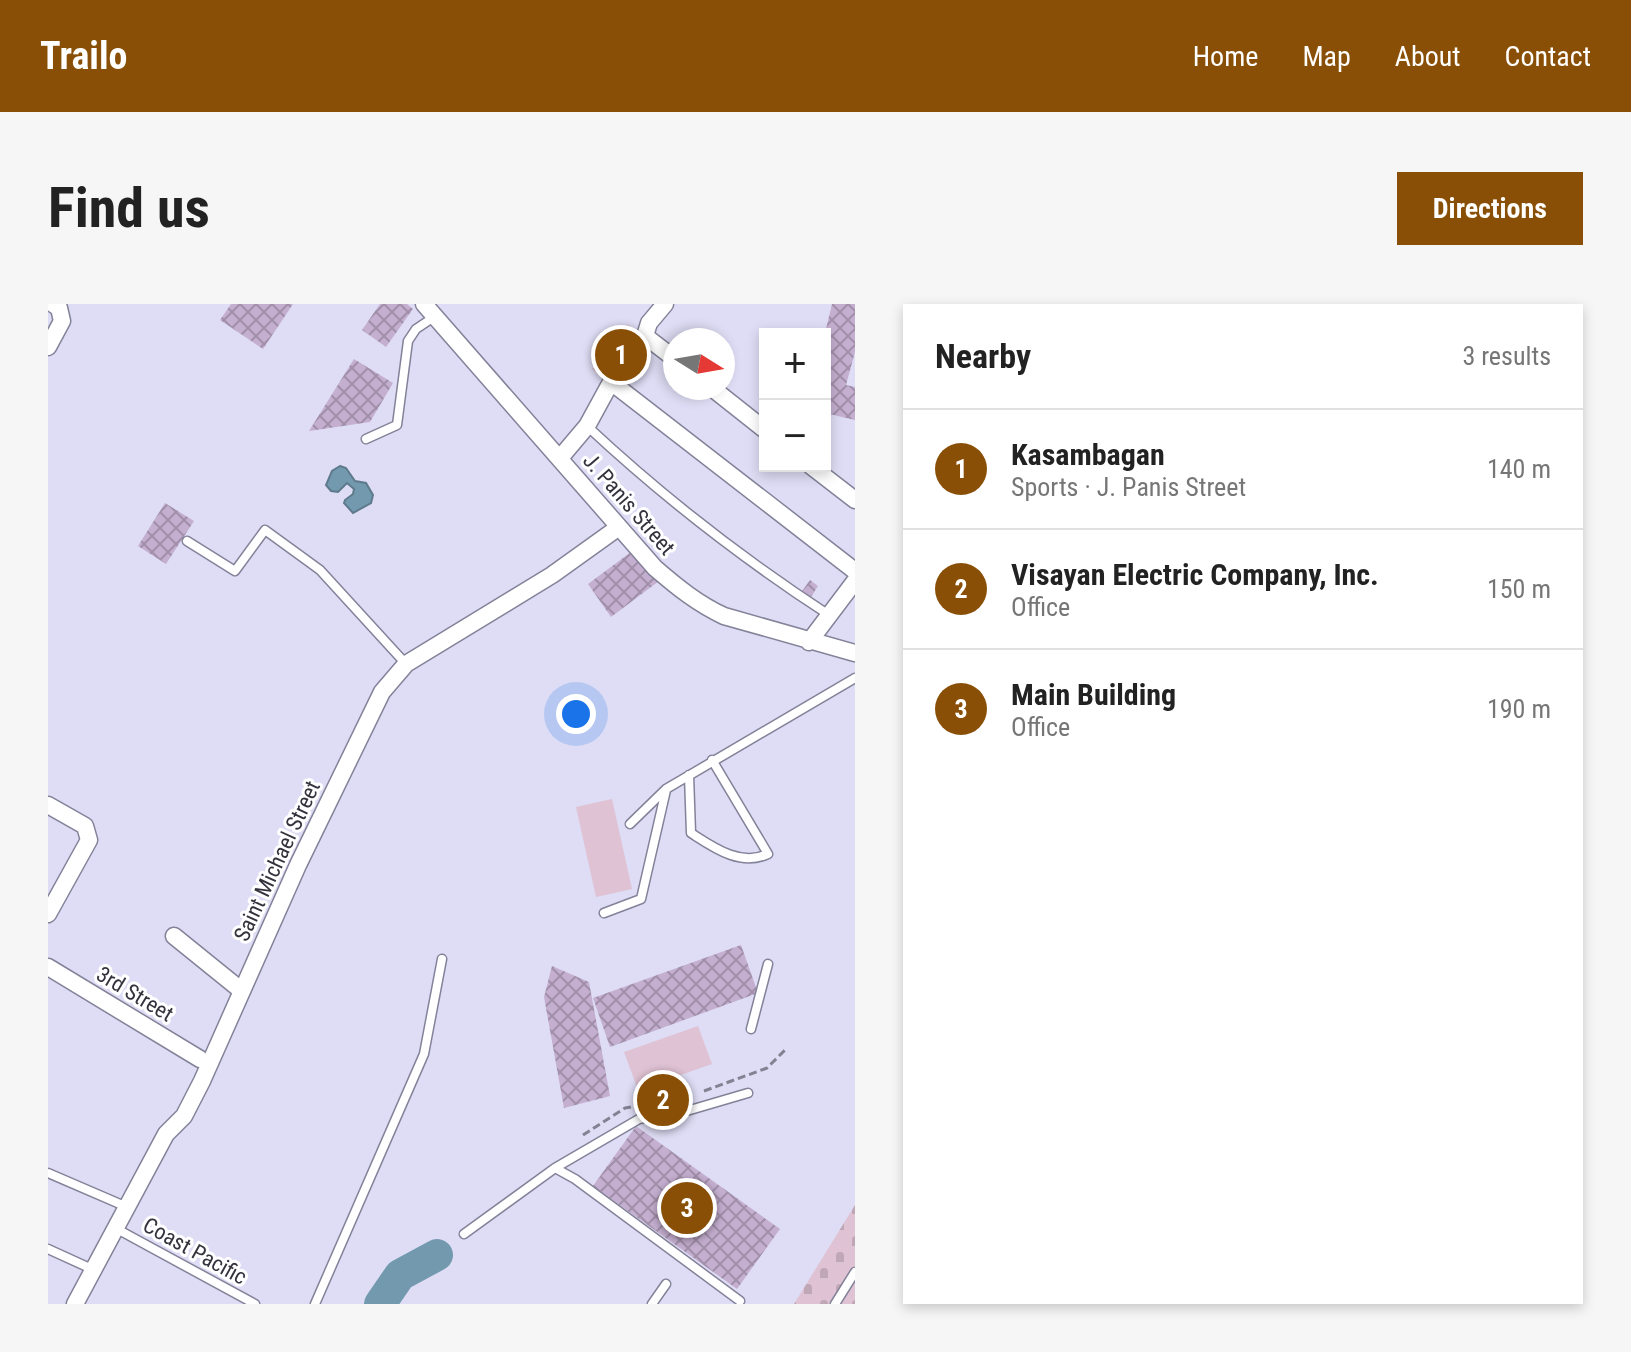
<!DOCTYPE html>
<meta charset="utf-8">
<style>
body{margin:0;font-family:"Roboto Condensed",sans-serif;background:#f6f6f6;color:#222}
.controls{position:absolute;right:24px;top:24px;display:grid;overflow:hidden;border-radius:0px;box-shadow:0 4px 12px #0003}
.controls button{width:72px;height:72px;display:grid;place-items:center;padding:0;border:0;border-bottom:2px solid #e0e0e0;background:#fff;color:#222;font:40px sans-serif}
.compass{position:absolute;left:615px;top:24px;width:72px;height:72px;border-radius:50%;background:#fff;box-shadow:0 4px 12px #0003;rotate:101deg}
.you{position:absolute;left:528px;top:410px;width:28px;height:28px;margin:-20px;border:6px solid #fff;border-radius:50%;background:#1a73e8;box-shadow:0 0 0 12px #1a73e833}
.badge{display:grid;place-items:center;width:52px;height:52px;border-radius:50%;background:#894f06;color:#fff;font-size:26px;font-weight:700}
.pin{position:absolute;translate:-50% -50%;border:4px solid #fff;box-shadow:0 2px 8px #0006}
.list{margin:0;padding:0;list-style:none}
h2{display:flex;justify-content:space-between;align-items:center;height:104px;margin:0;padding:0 32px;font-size:34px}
h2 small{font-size:26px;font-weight:400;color:#767676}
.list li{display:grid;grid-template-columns:52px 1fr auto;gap:24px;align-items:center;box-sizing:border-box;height:120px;padding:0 32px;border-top:2px solid #e0e0e0}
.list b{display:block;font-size:30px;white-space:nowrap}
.list p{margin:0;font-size:26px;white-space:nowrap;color:#767676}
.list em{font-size:26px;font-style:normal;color:#767676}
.map{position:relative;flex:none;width:807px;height:1000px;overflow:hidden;border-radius:0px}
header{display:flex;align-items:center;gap:48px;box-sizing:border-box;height:112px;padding:0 40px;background:#894f06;color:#fff}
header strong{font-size:38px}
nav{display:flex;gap:44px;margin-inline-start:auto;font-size:28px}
.intro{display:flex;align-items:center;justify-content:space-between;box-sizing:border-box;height:192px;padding:0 48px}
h1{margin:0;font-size:56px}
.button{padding:20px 36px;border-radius:0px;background:#894f06;color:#fff;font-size:28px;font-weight:700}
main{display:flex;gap:48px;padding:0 48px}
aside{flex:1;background:#fff;border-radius:0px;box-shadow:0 4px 12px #0003}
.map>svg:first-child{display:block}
.cemetery{fill:url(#cemetery-stones)}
.park{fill:#dfc2d3}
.water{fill:#7299ae;stroke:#5f7a8c;stroke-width:2}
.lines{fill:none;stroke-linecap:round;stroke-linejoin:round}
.river{stroke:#7299ae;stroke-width:32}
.building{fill:url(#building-cross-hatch)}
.service-casing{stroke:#838299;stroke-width:11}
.minor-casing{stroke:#838299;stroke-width:19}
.path{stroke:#838293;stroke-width:3;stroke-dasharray:8 4;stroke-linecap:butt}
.service{stroke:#fff;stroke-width:8}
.minor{stroke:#fff;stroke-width:16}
.labels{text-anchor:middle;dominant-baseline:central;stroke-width:6;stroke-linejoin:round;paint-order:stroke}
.street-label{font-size:22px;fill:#34333d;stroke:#fff}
</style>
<header>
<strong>Trailo</strong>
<nav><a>Home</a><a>Map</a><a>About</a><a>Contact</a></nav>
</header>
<div class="intro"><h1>Find us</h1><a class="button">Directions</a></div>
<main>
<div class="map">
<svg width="807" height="1000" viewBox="0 0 807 1000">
<defs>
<pattern id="cemetery-stones" width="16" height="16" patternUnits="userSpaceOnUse" patternTransform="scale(2)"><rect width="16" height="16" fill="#dfc2d3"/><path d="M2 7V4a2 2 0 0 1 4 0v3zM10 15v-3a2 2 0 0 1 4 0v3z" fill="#c0a7b6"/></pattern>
<pattern id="building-cross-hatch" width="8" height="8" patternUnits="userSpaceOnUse" patternTransform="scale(2)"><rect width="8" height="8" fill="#c5afd0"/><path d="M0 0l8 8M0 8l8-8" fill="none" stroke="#a18faa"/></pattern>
</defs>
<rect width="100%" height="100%" fill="#deddf5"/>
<path class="cemetery" d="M807,901V1000H746Z"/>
<path class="park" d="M579,20L602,37L567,82L544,65Z
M564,495L584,585L548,593L528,503Z
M650,722L664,760L590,786L576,748Z"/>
<path class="water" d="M292,162L298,164L307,177L318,179L325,191L323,199L305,209L296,199L297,196L305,190L306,185L299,179L290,188L283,187L278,181L284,167Z"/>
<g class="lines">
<path class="river" d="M332,1000L352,971L389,951"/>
</g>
<path class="building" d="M183,0H245L215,45L172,16Z
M332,0H359L365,5L338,43L314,26Z
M784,0H807V48L798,81L807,83V116L777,109V29Z
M306,55L345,79L322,118L261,127Z
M117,199L146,217L118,260L90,242Z
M587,245L611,277L563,313L540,280Z
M762,276L770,282L761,296L752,290Z
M693,641L710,689L562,743L545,694Z
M504,662L541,678L562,792L516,804L496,693Z
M588,822L732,925L689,985L545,882Z"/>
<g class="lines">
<g class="service-casing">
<path id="service" d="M539,122C614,192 695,255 781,311
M318,135L349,121L360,37L368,25L386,13
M139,237L187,267L217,226L272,266L358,360
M641,471L643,529C665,543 692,563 720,550L664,456
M582,520L618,485L807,374
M556,609L593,595L618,486
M703,725L720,660
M0,869L79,903
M69,925L207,1000
M416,930L507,864
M0,945L46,966
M692,997L527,875L507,864L591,815L642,806L700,789
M267,1000L376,750L394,655
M604,1000L618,980
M787,1000L807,968"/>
</g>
<g class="minor-casing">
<path id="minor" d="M376,0L607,264C629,283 650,300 676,312L807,349
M597,32L627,55
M0,43L14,17L11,4L5,0
M563,78L807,267
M664,84L717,126
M512,154L539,122L563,78L597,32L601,19L617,0
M763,162L807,196
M761,338L807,277
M0,501L37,522L41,536L0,610
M126,632L194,687
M0,663L152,755
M27,1000L118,830L136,812L154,777L250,561L334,388L358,360L504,271L571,223"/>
</g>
<path class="path" d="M656,787L719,764L737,746
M535,831L577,804L583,803"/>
<use href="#service" class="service"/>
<use href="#minor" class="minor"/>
</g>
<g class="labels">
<g class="street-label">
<text transform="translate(581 200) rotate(49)">J. Panis Street</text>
<text transform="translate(229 557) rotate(-65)">Saint Michael Street</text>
<text transform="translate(87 690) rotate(31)">3rd Street</text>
<text transform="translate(147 947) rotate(29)">Coast Pacific</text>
</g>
</g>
</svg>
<div class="controls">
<button>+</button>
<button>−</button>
</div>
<svg class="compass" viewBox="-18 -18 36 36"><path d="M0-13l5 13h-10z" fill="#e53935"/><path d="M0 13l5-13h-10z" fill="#767676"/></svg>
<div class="you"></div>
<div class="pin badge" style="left:573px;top:51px">1</div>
<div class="pin badge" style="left:615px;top:796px">2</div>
<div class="pin badge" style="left:639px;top:904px">3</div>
</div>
<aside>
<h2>Nearby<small>3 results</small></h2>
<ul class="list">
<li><span class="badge">1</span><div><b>Kasambagan</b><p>Sports · J. Panis Street</p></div><em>140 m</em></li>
<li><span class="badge">2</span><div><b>Visayan Electric Company, Inc.</b><p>Office</p></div><em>150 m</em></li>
<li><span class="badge">3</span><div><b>Main Building</b><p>Office</p></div><em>190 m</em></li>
</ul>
</aside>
</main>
